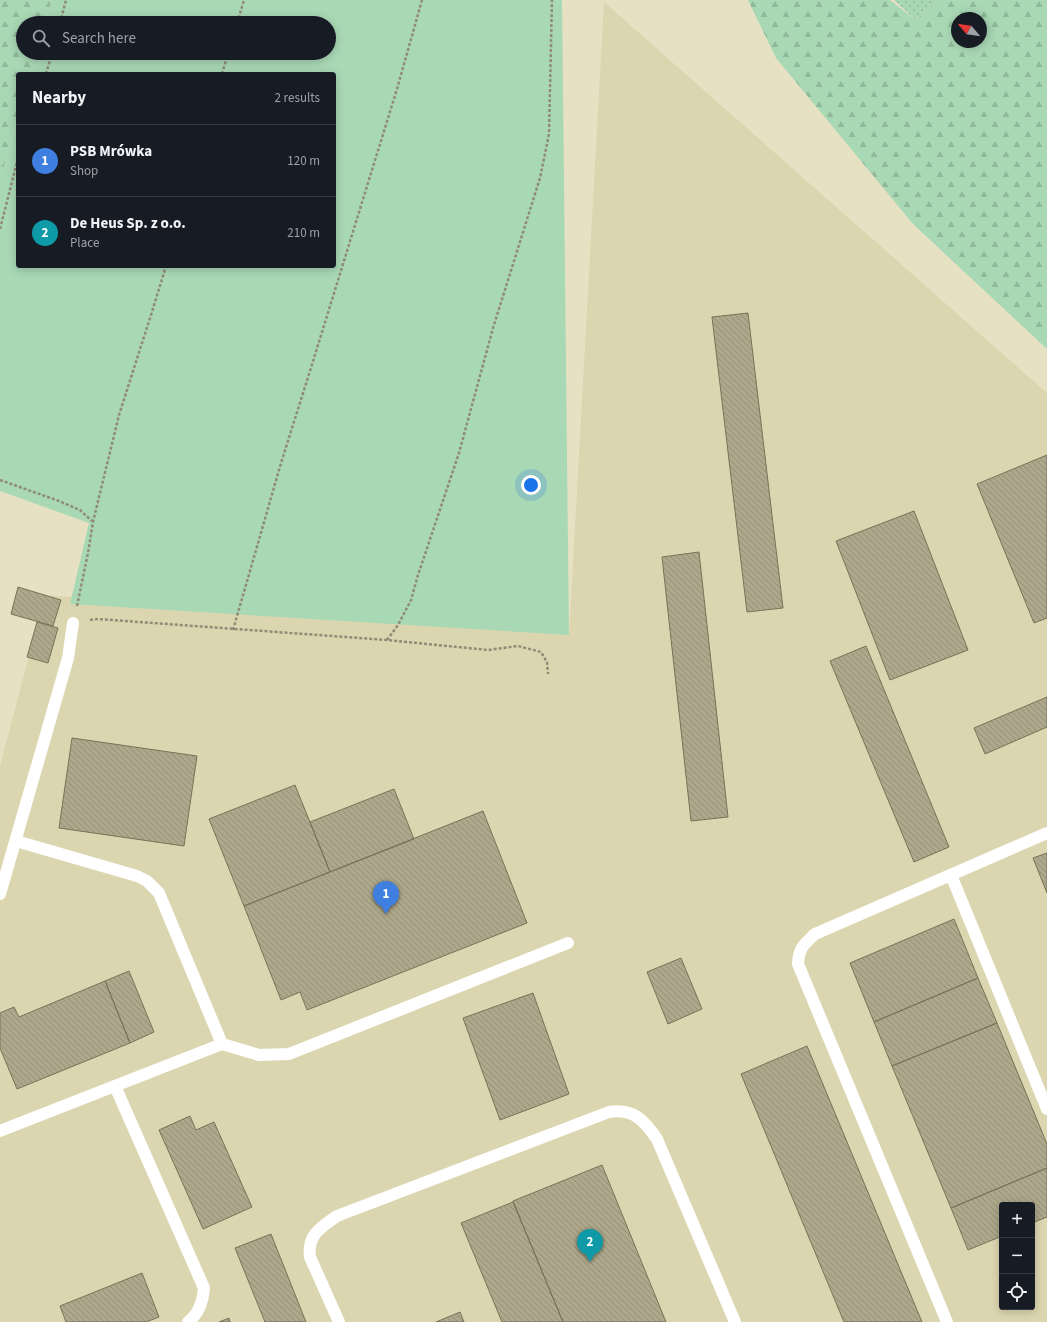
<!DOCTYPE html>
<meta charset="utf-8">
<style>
body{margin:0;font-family:"Source Sans 3",sans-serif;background:#242831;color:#f1f3f6}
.controls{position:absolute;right:12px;bottom:12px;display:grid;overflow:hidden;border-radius:4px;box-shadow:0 2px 10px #0003}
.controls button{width:36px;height:36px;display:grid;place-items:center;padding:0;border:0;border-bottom:1px solid #363941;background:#171b24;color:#f1f3f6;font:20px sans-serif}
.compass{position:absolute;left:951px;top:12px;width:36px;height:36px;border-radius:50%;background:#171b24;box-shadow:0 2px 10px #0003;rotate:299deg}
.you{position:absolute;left:531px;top:485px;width:14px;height:14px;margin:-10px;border:3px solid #fff;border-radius:50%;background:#1a73e8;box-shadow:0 0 0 6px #1a73e833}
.badge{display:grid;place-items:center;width:26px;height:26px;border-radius:50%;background:#1a73e8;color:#fff;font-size:13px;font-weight:700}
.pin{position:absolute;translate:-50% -33px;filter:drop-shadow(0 1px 2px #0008)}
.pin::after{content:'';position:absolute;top:21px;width:14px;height:12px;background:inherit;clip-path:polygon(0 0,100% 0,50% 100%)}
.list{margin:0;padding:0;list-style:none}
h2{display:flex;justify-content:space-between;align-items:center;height:52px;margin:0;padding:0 16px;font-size:17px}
h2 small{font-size:13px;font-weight:400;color:#9ea1a6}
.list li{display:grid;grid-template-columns:26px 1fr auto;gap:12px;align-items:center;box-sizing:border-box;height:72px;padding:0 16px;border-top:1px solid #363941}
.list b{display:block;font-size:15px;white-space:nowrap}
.list p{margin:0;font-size:13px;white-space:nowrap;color:#9ea1a6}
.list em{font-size:13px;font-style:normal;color:#9ea1a6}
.icon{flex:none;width:22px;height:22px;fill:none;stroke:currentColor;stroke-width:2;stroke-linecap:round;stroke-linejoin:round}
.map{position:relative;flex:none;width:1047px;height:1322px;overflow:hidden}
.search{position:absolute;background:#171b24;box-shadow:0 2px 10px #0003;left:16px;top:16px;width:320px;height:44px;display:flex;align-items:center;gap:10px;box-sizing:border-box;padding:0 14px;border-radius:22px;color:#9ea1a6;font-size:15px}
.panel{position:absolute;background:#171b24;box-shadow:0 2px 10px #0003;left:16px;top:72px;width:320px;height:196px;border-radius:4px}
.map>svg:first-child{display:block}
.built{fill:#dcd6b0;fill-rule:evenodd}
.grass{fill:url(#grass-dots)}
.forest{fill:url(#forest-firs);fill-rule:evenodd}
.garden{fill:#a9d8b5}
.building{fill:url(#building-back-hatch);stroke:#777358}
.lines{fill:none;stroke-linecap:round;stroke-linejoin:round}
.path{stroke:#8f8b76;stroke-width:2.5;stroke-dasharray:3 2;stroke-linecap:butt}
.service{stroke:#fff;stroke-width:12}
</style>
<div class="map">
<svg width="1047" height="1322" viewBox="0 0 1047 1322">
<defs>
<pattern id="grass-dots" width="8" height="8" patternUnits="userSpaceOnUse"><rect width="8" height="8" fill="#a9d8b5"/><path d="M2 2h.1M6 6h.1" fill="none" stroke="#90b89a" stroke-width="1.8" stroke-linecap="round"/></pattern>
<pattern id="forest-firs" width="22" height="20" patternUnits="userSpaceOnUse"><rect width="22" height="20" fill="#a9d8b5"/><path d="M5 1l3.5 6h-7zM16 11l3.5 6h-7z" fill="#90b89a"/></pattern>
<pattern id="building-back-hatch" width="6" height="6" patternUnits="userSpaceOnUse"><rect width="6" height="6" fill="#ada88b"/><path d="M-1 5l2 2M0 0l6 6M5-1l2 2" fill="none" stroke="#948f76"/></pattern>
</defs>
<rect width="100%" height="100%" fill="#e6e1c3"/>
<path class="built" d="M604,2L1047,393V1322H0V766L45,595L569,635ZM1002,1205H1032V1307H1002Z"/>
<path class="grass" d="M894,0H938L916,20Z"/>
<path class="forest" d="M0,0H52L45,23H23V53H36L30,74H18V117L0,180Z
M748,0H890L916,20L938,0H1047V349L913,224L776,58ZM957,18H981V42H957Z"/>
<path class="garden" d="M52,0H562L569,635L70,604L89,523L0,491V180L18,117V266H334V74H30L36,53H329V23H45Z"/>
<path class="building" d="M748,313L783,608L747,612L712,317Z
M1047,455V618L1034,623L977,484Z
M914,511L968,650L890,680L836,541Z
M699,552L728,817L691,821L662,557Z
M18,587L61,600L53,626L11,614Z
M37,622L58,628L48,663L27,657Z
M866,646L949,847L914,862L830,661Z
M1047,697V727L985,754L974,728Z
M72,738L197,756L184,846L59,828Z
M295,785L330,872L244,906L209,819Z
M394,789L414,839L330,872L310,822Z
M483,811L527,923L307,1010L300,992L281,1000L244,906Z
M1047,853V893L1033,858Z
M954,919L978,978L874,1022L850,963Z
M681,958L702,1009L668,1024L647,972Z
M129,971L154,1032L130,1043L105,981Z
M978,978L997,1023L892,1066L874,1022Z
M105,981L130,1043L17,1089L0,1048V1013L14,1007L19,1017Z
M533,993L569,1094L500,1120L463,1018Z
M997,1023L1047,1144V1168L951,1208L892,1066Z
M807,1046L922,1322H844L741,1074Z
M190,1116L196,1130L214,1122L252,1207L203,1229L159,1130Z
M602,1165L666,1322H563L513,1201Z
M1047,1168V1217L1032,1223V1205H1002V1236L968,1250L951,1208Z
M513,1202L563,1322H502L461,1223Z
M271,1234L306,1322H265L235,1248Z
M142,1273L159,1317L146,1322H66L60,1306Z
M460,1312L464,1322H436Z
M229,1318L230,1322H219Z"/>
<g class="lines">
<path class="path" d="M60,23L66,0
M237,23L244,0
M46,74L52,53
M222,74L228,53
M0,229L18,158
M0,480L59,501L80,510L92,521
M77,606L88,553L93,522L119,415L151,315L166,266
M90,620L98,619L387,640L488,650L518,646L541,652L547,662L548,674
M233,630L281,463L310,371L397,89L422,0
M387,640L398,625L411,600L418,575L459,453L493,328L540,178L549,134L552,0"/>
<path class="service" d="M16,841L137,876L147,881L159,893L222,1044
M951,875L1047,1109
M0,894L68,658L73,623
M115,1086L204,1288C203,1301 199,1314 188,1322
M0,1131L222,1044L259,1055L289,1054L568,943
M339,1322L310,1257C307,1235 321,1227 337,1216L609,1112C633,1108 644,1120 657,1139L735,1322
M947,1322L798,964C799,948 803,945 815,934L1047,833"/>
</g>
</svg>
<div class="controls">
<button>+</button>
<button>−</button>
<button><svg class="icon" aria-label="locate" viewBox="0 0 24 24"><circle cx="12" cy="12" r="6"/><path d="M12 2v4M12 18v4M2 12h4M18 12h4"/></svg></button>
</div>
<svg class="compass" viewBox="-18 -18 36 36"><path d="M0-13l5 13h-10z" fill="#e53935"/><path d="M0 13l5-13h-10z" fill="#9ea1a6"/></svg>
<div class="you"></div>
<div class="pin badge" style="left:386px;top:914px;background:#3f7fe0">1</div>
<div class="pin badge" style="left:590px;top:1262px;background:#0f9aa8">2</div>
<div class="search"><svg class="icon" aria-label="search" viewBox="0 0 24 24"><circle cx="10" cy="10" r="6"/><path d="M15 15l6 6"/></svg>Search here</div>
<section class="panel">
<h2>Nearby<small>2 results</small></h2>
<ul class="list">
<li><span class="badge" style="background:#3f7fe0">1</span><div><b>PSB Mrówka</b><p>Shop</p></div><em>120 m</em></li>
<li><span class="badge" style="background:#0f9aa8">2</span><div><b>De Heus Sp. z o.o.</b><p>Place</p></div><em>210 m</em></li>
</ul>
</section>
</div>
